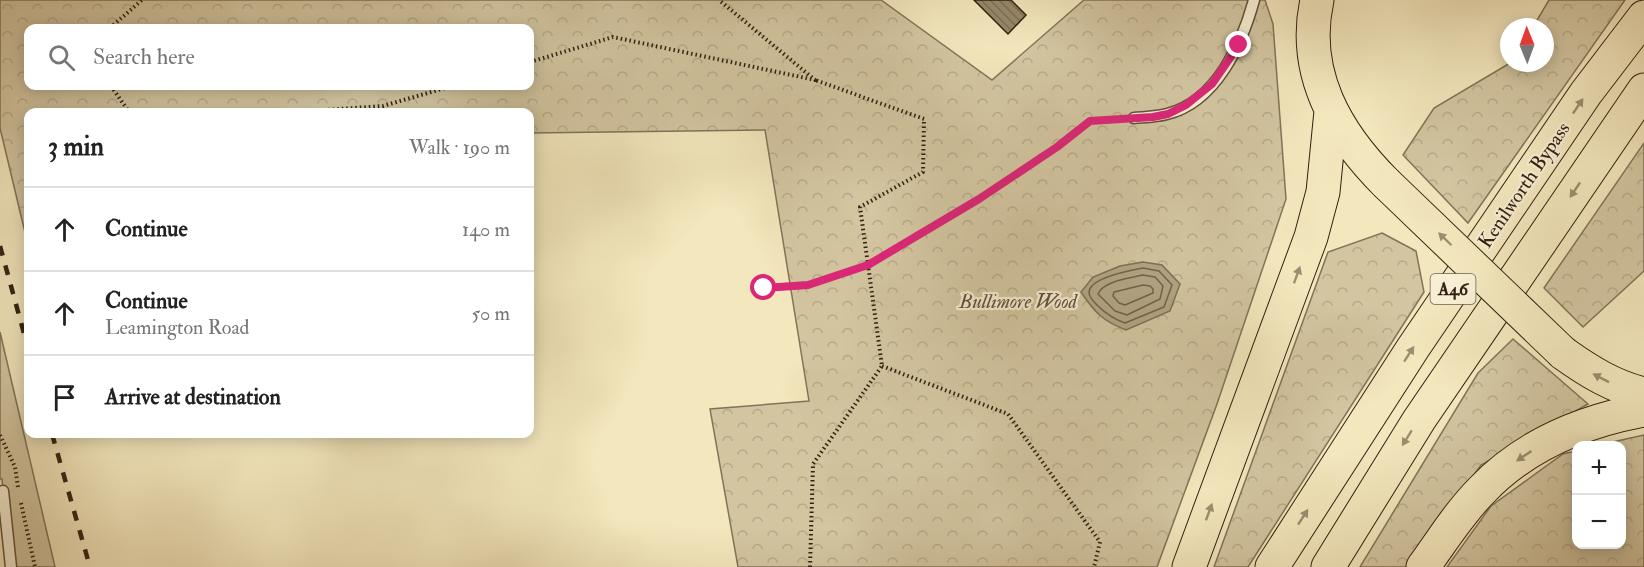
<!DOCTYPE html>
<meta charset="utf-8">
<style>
body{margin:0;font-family:"IM FELL Double Pica",serif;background:#f2f2f2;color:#222}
.controls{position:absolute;right:18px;bottom:18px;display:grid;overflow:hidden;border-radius:12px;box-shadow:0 3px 15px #0003}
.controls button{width:54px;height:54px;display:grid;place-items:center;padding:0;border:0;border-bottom:2px solid #e0e0e0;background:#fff;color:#222;font:30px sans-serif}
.compass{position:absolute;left:1500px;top:18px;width:54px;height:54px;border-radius:50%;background:#fff;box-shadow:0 3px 15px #0003;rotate:359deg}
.stop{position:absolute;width:18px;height:18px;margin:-14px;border:4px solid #db2777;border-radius:50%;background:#fff}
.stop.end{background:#db2777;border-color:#fff;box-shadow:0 2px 6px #0008}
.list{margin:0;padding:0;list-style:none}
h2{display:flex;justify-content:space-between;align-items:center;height:78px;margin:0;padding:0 24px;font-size:26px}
h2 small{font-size:20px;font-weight:400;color:#767676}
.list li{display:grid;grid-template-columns:39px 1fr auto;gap:18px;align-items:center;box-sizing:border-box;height:84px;padding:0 24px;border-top:2px solid #e0e0e0}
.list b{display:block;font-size:22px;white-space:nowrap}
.list p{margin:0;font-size:20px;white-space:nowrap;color:#767676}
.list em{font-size:20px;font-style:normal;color:#767676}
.icon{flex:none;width:33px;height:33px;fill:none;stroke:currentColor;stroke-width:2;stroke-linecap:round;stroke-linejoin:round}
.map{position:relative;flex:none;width:1644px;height:567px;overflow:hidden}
.search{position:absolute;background:#fff;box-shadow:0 3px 15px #0003;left:24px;top:24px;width:510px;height:66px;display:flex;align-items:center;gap:15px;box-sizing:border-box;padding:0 21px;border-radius:12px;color:#767676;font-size:22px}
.panel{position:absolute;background:#fff;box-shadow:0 3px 15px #0003;left:24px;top:108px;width:510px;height:330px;border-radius:12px}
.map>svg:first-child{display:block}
.grass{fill:#d2c5a0;stroke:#827359;stroke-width:1.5}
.forest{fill:url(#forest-crowns);stroke:#827359;stroke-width:1.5;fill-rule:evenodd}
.water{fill:#b1a483;stroke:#7e7056;stroke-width:1.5}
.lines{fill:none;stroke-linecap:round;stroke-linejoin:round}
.shore{stroke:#72624a;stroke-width:1.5}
.building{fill:url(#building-back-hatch);stroke:#322112;stroke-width:1.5}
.service-casing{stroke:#62523d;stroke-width:13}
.trunk-casing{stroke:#322112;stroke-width:35}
.path{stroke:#322112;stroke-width:4;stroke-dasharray:1.5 3;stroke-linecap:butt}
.service{stroke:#f7efd4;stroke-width:10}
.trunk{stroke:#f3e7bd;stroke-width:33}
.rail{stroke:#322112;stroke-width:4.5;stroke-dasharray:10 10;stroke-linecap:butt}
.trunk-bridge-casing{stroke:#322112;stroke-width:35;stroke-linecap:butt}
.trunk-bridge{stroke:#f3e7bd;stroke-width:33}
.oneway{fill:#9c8e70}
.route{stroke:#db2777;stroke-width:8}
.labels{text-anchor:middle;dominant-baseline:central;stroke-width:4.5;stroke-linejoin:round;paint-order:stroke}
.shield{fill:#f7efd4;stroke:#6d5f4c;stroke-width:1.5}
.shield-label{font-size:18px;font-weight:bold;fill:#322112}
.street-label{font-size:20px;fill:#322112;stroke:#f7efd4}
.park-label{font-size:20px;font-style:italic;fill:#62523d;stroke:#f7efd4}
</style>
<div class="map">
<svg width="1644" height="567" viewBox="0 0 1644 567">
<defs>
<pattern id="forest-crowns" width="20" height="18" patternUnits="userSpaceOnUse" patternTransform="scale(1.5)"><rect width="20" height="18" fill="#d2c5a0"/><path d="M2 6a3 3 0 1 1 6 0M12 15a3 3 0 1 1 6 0" fill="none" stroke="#b5a989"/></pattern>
<pattern id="building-back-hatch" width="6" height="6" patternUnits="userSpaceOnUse" patternTransform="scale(1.5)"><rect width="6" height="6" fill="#96886b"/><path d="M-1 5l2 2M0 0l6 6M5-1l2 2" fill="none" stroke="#7b6f57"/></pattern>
</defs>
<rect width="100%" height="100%" fill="#f3e7bd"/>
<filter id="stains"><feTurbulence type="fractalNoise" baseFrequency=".00333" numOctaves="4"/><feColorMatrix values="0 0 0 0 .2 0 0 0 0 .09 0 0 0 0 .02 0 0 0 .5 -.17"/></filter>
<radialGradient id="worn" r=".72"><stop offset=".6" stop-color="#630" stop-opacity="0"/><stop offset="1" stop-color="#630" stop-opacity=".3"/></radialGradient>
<path class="grass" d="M0,332L55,567H11L2,479H0Z"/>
<path class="forest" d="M0,0H881L992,80L1084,0H1265L1273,24L1286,199L1217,404L1157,567H738L710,409L809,401L765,130L530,133V112H28V245L0,128ZM28,28H530V86H28Z
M1549,0H1625L1468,223L1403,155L1434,108L1510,63H1545V27H1533Z
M1644,143V271L1583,327L1544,288Z
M1382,233L1416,251L1424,292L1248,567H1214L1328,252Z
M1513,339L1588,404L1481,465L1406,567H1360L1478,373Z
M1644,435V567H1447L1491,506L1563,454L1576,451V544H1622V446L1599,445Z"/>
<path class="water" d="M1143,262L1162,265L1180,284L1170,311L1126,330C1103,321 1095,313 1081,292L1093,277L1120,266Z"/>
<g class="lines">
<path class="shore" d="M1143,268L1159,271L1172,285L1164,307L1125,323C1113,319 1106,314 1097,305C1095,303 1089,297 1089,293C1088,278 1132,270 1143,268Z
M1143,275L1155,277L1163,286L1160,299L1127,315L1115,311L1098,294C1103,281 1130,278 1143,275Z
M1143,285L1150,286L1153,289V293L1125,305L1119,303L1113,296L1114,292Z"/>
</g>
<path class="building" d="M974,0H1011L1026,15L1008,34Z"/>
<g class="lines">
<g class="service-casing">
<path id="service" d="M1134,118C1145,117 1156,117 1167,114C1216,102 1242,44 1254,0
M3,491L11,567"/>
</g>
<g class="trunk-casing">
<path id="trunk" d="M1317,0C1301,73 1336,133 1386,183
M1563,353C1588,371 1614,387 1644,394
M1189,567L1311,237L1323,192L1331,111
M1272,567L1413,348L1586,93L1644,17
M1328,567L1419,420L1644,90
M1423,567C1442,541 1459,513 1482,490C1525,445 1584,421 1644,410"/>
</g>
<path class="path" d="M110,28L142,0
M530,62L613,37L815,80L719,0
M111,86L129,112
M297,112L383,106L452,86
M764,288L808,285L868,265L979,199L1057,147L1090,121L1121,119
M882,366L1008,414L1100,542L1094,567
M0,435L15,467L18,487
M21,503L35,567
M810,567L813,464L882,366L860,207L923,172L924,119L815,80"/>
<use href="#service" class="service"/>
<use href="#trunk" class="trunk"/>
<path class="rail" d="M0,246L28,348
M52,434L90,567"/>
<g class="trunk-bridge-casing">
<path id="trunk-bridge" d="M1386,183L1563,353"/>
</g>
<use href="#trunk-bridge" class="trunk-bridge"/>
</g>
<defs><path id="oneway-solid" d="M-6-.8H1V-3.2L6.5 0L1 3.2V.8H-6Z" transform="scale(1.5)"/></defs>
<g class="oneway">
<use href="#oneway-solid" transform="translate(1578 106) rotate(-56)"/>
<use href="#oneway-solid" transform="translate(1575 190) rotate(124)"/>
<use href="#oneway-solid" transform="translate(1445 239) rotate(-136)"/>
<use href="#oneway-solid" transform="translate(1297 275) rotate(-70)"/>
<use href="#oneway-solid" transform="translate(1409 354) rotate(-57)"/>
<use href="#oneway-solid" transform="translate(1601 378) rotate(-153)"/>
<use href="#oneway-solid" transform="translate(1407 438) rotate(122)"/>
<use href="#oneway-solid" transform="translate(1524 456) rotate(146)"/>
<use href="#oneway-solid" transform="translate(1209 512) rotate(-70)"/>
<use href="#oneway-solid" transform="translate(1303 517) rotate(-57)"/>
</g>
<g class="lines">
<path class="route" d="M764,288L808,285L868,265L979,199L1057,147L1090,121L1153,117L1168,114L1186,105L1212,84L1239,45"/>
</g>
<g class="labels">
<rect class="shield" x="1430.5" y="274" width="45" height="30" rx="4.5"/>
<g class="shield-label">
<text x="1453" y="289">A46</text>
</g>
<g class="street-label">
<text transform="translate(1524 185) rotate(-56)">Kenilworth Bypass</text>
</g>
<g class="park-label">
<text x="1018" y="301">Bullimore Wood</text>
</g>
</g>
<rect width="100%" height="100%" filter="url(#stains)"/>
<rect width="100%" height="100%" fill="url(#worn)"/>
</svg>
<div class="controls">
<button>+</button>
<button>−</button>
</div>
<svg class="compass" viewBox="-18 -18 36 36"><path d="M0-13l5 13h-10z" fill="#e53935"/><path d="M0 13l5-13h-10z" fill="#767676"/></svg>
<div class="stop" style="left:764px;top:288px"></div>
<div class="stop end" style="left:1239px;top:45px"></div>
<div class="search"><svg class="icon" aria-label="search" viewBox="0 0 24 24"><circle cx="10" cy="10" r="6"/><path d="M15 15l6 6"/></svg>Search here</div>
<section class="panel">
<h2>3 min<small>Walk · 190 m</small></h2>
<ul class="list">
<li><svg class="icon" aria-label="ahead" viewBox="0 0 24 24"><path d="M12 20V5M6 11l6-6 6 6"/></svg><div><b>Continue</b></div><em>140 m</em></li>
<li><svg class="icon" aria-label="ahead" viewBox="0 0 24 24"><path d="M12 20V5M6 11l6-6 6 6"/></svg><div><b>Continue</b><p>Leamington Road</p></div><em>50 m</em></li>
<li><svg class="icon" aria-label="arrive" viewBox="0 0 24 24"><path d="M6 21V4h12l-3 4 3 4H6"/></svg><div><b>Arrive at destination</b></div></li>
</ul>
</section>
</div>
